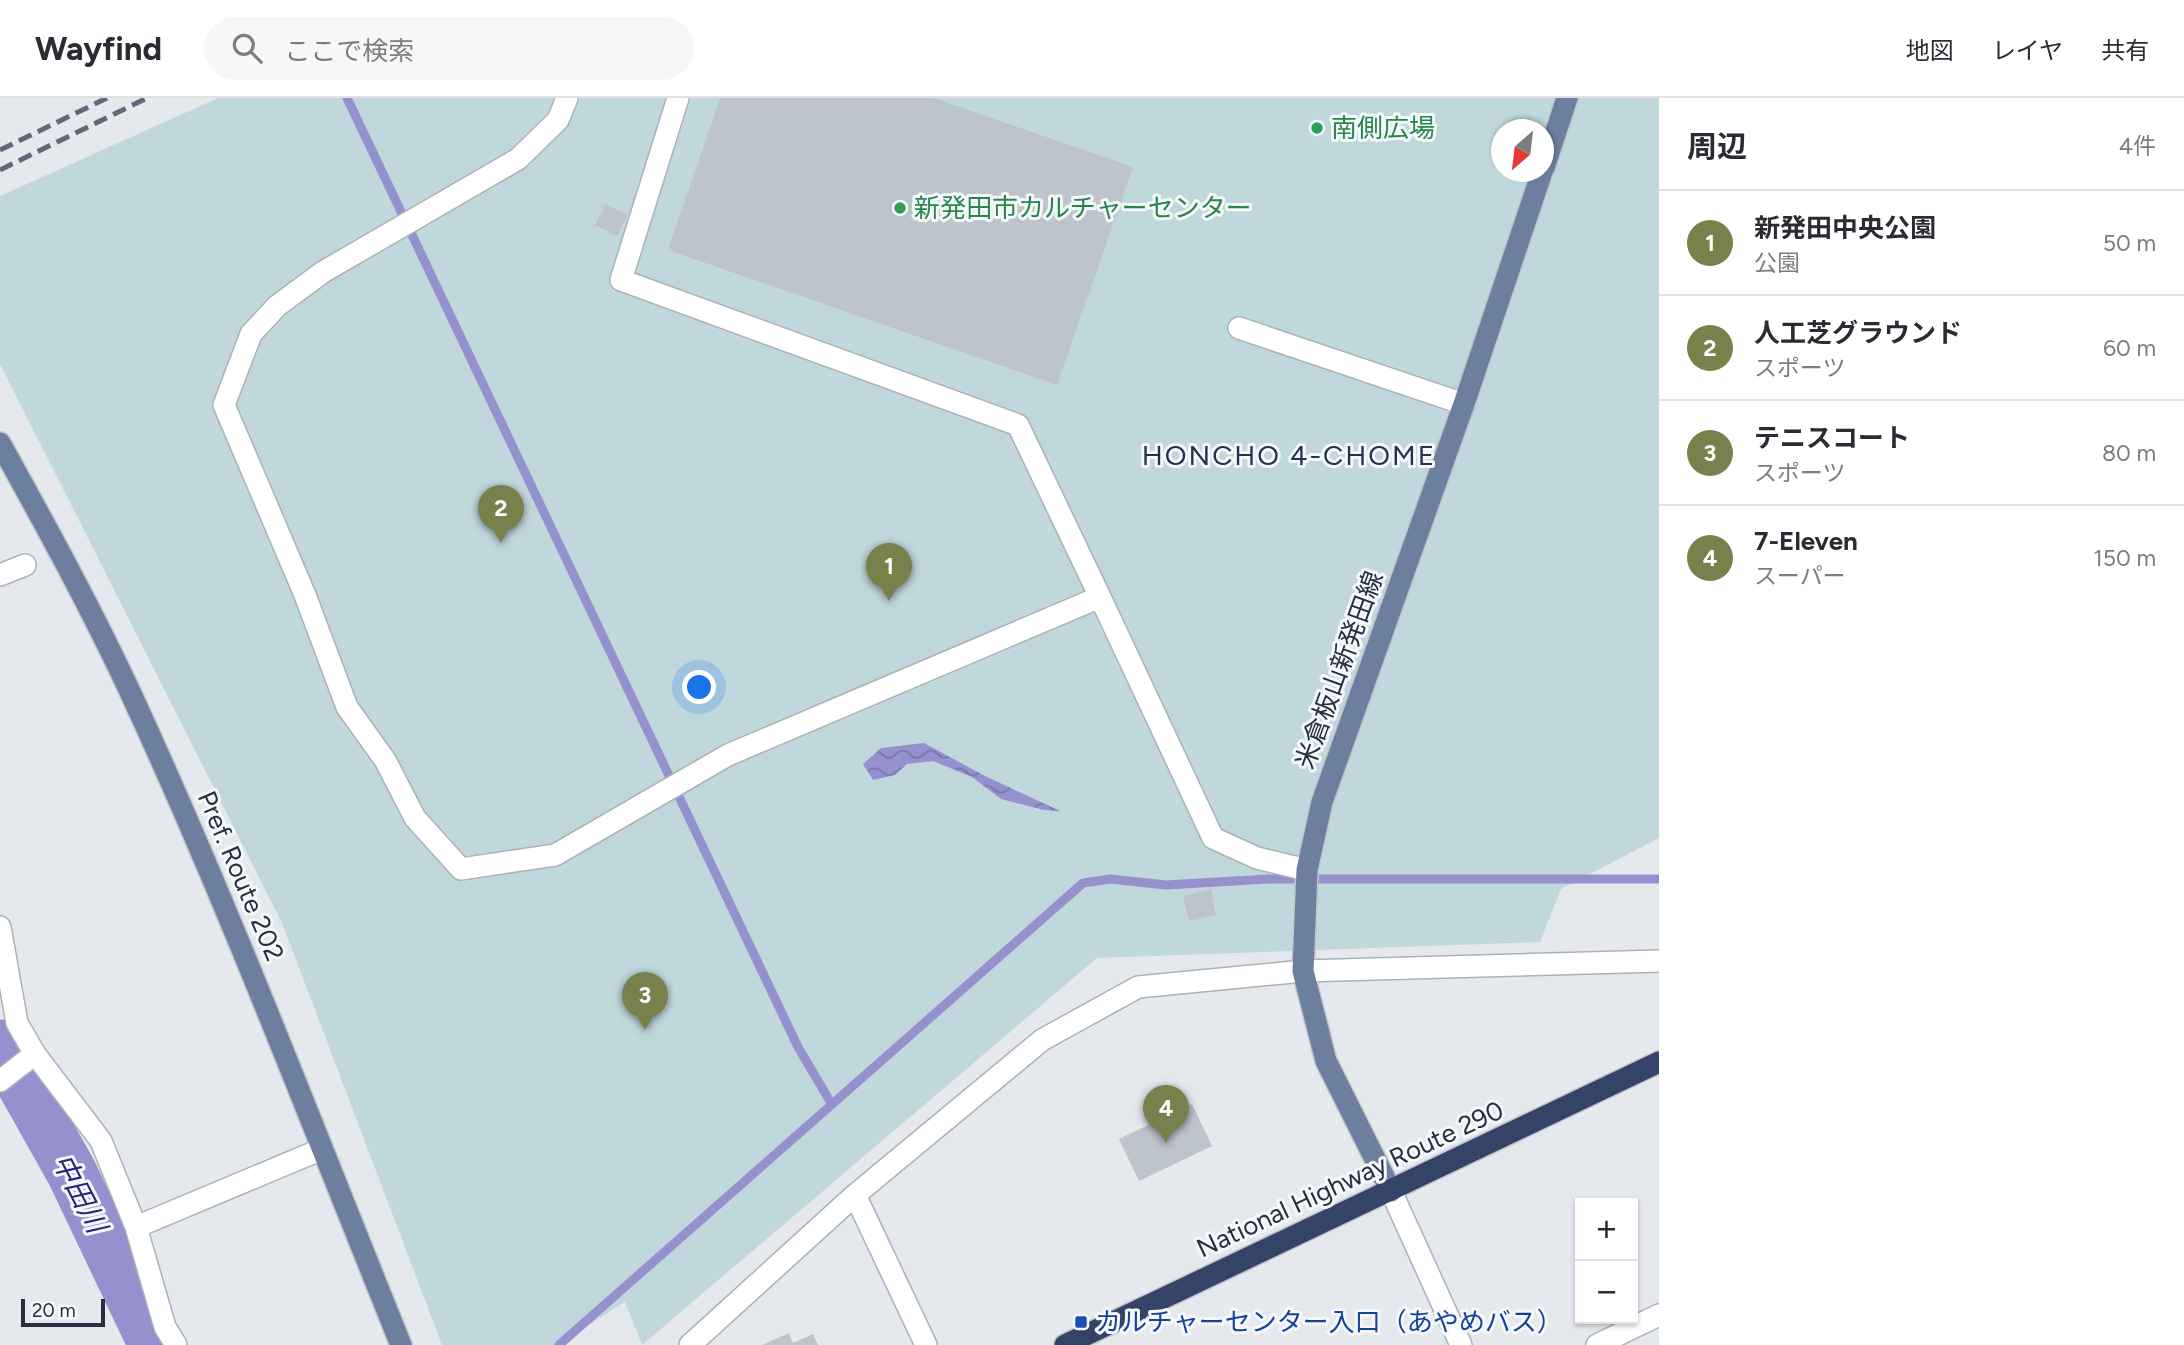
<!DOCTYPE html>
<html lang="ja">
<meta charset="utf-8">
<style>
body{margin:0;font-family:Figtree,"Noto Sans JP",sans-serif;background:#f7f7f7;color:#2b2b33}
.controls{position:absolute;right:21px;bottom:21px;display:grid;overflow:hidden;border-radius:0px;box-shadow:0 2px 5px #0004}
.controls button{width:63px;height:63px;display:grid;place-items:center;padding:0;border:0;border-bottom:2px solid #e1e1e2;background:#fff;color:#2b2b33;font:35px sans-serif}
.compass{position:absolute;left:1491px;top:21px;width:63px;height:63px;border-radius:50%;background:#fff;box-shadow:0 2px 5px #0004;rotate:208deg}
.scale{position:absolute;left:21px;bottom:18px;width:84px;box-sizing:border-box;padding-left:7px;border:4px solid #252f3e;border-top:0;font-size:19px;line-height:24px;white-space:nowrap;color:#252f3e;-webkit-text-stroke:5px #f5f8fa;paint-order:stroke}
.you{position:absolute;left:700px;top:590px;width:24px;height:24px;margin:-18px;border:5px solid #fff;border-radius:50%;background:#1a73e8;box-shadow:0 0 0 10px #1a73e833}
.badge{display:grid;place-items:center;width:46px;height:46px;border-radius:50%;background:#78804b;color:#fff;font-size:23px;font-weight:700}
.pin{position:absolute;translate:-50% -58px;filter:drop-shadow(0 2px 4px #0008)}
.pin::after{content:'';position:absolute;top:37px;width:24px;height:21px;background:inherit;clip-path:polygon(0 0,100% 0,50% 100%)}
.list{margin:0;padding:0;list-style:none}
h2{display:flex;justify-content:space-between;align-items:center;height:91px;margin:0;padding:0 28px;font-size:30px}
h2 small{font-size:23px;font-weight:400;color:#7c7c81}
.list li{display:grid;grid-template-columns:46px 1fr auto;gap:21px;align-items:center;box-sizing:border-box;height:105px;padding:0 28px;border-top:2px solid #e1e1e2}
.list b{display:block;font-size:26px;white-space:nowrap}
.list p{margin:0;font-size:23px;white-space:nowrap;color:#7c7c81}
.list em{font-size:23px;font-style:normal;color:#7c7c81}
.icon{flex:none;width:38px;height:38px;fill:none;stroke:currentColor;stroke-width:2;stroke-linecap:round;stroke-linejoin:round}
.map{position:relative;flex:none;width:1659px;height:1247px;overflow:hidden}
header{display:flex;align-items:center;gap:42px;box-sizing:border-box;height:98px;padding:0 35px;background:#fff;border-bottom:2px solid #e1e1e2}
header strong{font-size:33px}
nav{display:flex;gap:38px;margin-inline-start:auto;font-size:24px}
.search{width:490px;height:63px;background:#f7f7f7;display:flex;align-items:center;gap:18px;box-sizing:border-box;padding:0 24px;border-radius:38px;color:#7c7c81;font-size:26px}
main{display:flex}
aside{flex:1;background:#fff}
.map>svg:first-child{display:block}
.park{fill:#c0d8dc;fill-rule:evenodd}
.water{fill:url(#water-waves)}
.lines{fill:none;stroke-linecap:round;stroke-linejoin:round}
.stream{stroke:#9491ce;stroke-width:9}
.river{stroke:#9491ce;stroke-width:51}
.building{fill:#bdc4cb}
.minor-casing{stroke:#abb1b8;stroke-width:24}
.major-casing{stroke:#c2c5c9;stroke-width:24}
.highway-casing{stroke:#c2c5c9;stroke-width:24}
.minor{stroke:#fff;stroke-width:21}
.major{stroke:#6d7f9f;stroke-width:21}
.highway{stroke:#334468;stroke-width:21}
.rail{stroke:#606979;stroke-width:5;stroke-dasharray:14 7;stroke-linecap:butt}
.leisure-dot{fill:#2e9e5b;stroke:#f5f8fa;stroke-width:2.5}
.transit-dot{fill:#1a4fb4;stroke:#f5f8fa;stroke-width:2.5}
.labels{text-anchor:middle;dominant-baseline:central;stroke-width:6;stroke-linejoin:round;paint-order:stroke}
.leisure-label{font-size:26px;fill:#27864d;stroke:#f5f8fa;text-anchor:start}
.street-label{font-size:26px;fill:#252f3e;stroke:#f5f8fa}
.transit-label{font-size:26px;fill:#164399;stroke:#f5f8fa;text-anchor:start}
.neighbourhood-label{font-size:28px;letter-spacing:2px;fill:#22324f;stroke:#f5f8fa}
.water-label{font-size:28px;font-style:italic;fill:#282376;stroke:#f5f8fa}
</style>
<header>
<strong>Wayfind</strong>
<div class="search"><svg class="icon" aria-label="search" viewBox="0 0 24 24"><circle cx="10" cy="10" r="6"/><path d="M15 15l6 6"/></svg>ここで検索</div>
<nav><a>地図</a><a>レイヤ</a><a>共有</a></nav>
</header>
<main>
<div class="map">
<svg width="1659" height="1247" viewBox="0 0 1659 1247">
<defs>
<pattern id="water-waves" width="16" height="10" patternUnits="userSpaceOnUse" patternTransform="scale(1.75)"><rect width="16" height="10" fill="#9491ce"/><path d="M0 5q4-4 8 0t8 0" fill="none" stroke="#7977a9"/></pattern>
</defs>
<rect width="100%" height="100%" fill="#e5e9ed"/>
<path class="park" d="M218,0H1659V740L1561,791L1540,844L1097,860L642,1247L625,1204L557,1247H442L282,825L0,266V98ZM1502,32H1544V74H1502Z"/>
<path class="water" d="M924,645L985,678L1060,713L1044,712L1001,701L972,679L933,663L907,666L895,677L873,682L863,666L881,650Z"/>
<g class="lines">
<path class="stream" d="M347,0L798,949L831,1005
M559,1247L1083,785L1110,781L1166,787L1268,781H1659"/>
<path class="river" d="M0,947L72,1075L154,1247"/>
</g>
<path class="building" d="M720,0H934L1133,69L1057,287L668,152Z
M605,106L628,117L617,138L595,127Z
M1211,791L1216,817L1189,823L1183,798Z
M1192,1006L1212,1048L1139,1083L1119,1041Z
M789,1235L793,1245L813,1236L818,1247H762Z"/>
<g class="lines">
<g class="minor-casing">
<path id="minor" d="M567,0L558,22L518,61L323,174L277,208L251,236L224,307L305,497L347,609L385,662L415,720L461,771L555,757L728,657L1100,499L1213,740L1257,760L1307,772
M678,0L621,182L1018,327L1100,499
M1239,230L1464,306
M0,477L25,467
M0,829L17,925L35,956L101,1043L136,1129L165,1229L176,1247
M0,983L35,956
M1391,1093L1461,1247
M855,1097L926,1247
M136,1129L322,1051
M690,1247L855,1097L1042,942L1138,889L1303,873L1659,863
M1597,1247L1659,1217"/>
</g>
<g class="major-casing">
<path id="major" d="M1544,70L1567,0
M0,345C46,428 92,512 132,598C230,810 313,1030 401,1247
M1391,1093L1326,963L1303,873L1307,772L1322,704L1464,306L1542,74"/>
</g>
<g class="highway-casing">
<path id="highway" d="M1065,1247L1659,964"/>
</g>
<use href="#minor" class="minor"/>
<use href="#major" class="major"/>
<use href="#highway" class="highway"/>
<path class="rail" d="M0,52L107,0
M0,72L147,0"/>
</g>
<g class="leisure-dot">
<circle cx="1317" cy="30" r="7"/>
<circle cx="900" cy="110" r="7"/>
</g>
<rect class="transit-dot" x="1074" y="1217" width="14" height="14" rx="3.5"/>
<g class="labels">
<g class="leisure-label">
<text x="1331" y="30">南側広場</text>
<text x="914" y="110">新発田市カルチャーセンター</text>
</g>
<g class="street-label">
<text transform="translate(1339 572) rotate(-70)">米倉板山新発田線</text>
<text transform="translate(241 778) rotate(67)">Pref. Route 202</text>
<text transform="translate(1350 1081) rotate(-25)">National Highway Route 290</text>
</g>
<g class="transit-label">
<text x="1095" y="1224">カルチャーセンター入口（あやめバス）</text>
</g>
<g class="neighbourhood-label">
<text x="1289" y="357">HONCHO 4-CHOME</text>
</g>
<g class="water-label">
<text transform="translate(80 1095) rotate(63)">中田川</text>
</g>
</g>
</svg>
<div class="controls">
<button>+</button>
<button>−</button>
</div>
<svg class="compass" viewBox="-18 -18 36 36"><path d="M0-13l5 13h-10z" fill="#e53935"/><path d="M0 13l5-13h-10z" fill="#7c7c81"/></svg>
<div class="scale">20 m</div>
<div class="you"></div>
<div class="pin badge" style="left:889px;top:503px">1</div>
<div class="pin badge" style="left:501px;top:445px">2</div>
<div class="pin badge" style="left:645px;top:932px">3</div>
<div class="pin badge" style="left:1166px;top:1045px">4</div>
</div>
<aside>
<h2>周辺<small>4件</small></h2>
<ul class="list">
<li><span class="badge">1</span><div><b>新発田中央公園</b><p>公園</p></div><em>50 m</em></li>
<li><span class="badge">2</span><div><b>人工芝グラウンド</b><p>スポーツ</p></div><em>60 m</em></li>
<li><span class="badge">3</span><div><b>テニスコート</b><p>スポーツ</p></div><em>80 m</em></li>
<li><span class="badge">4</span><div><b>7-Eleven</b><p>スーパー</p></div><em>150 m</em></li>
</ul>
</aside>
</main>
